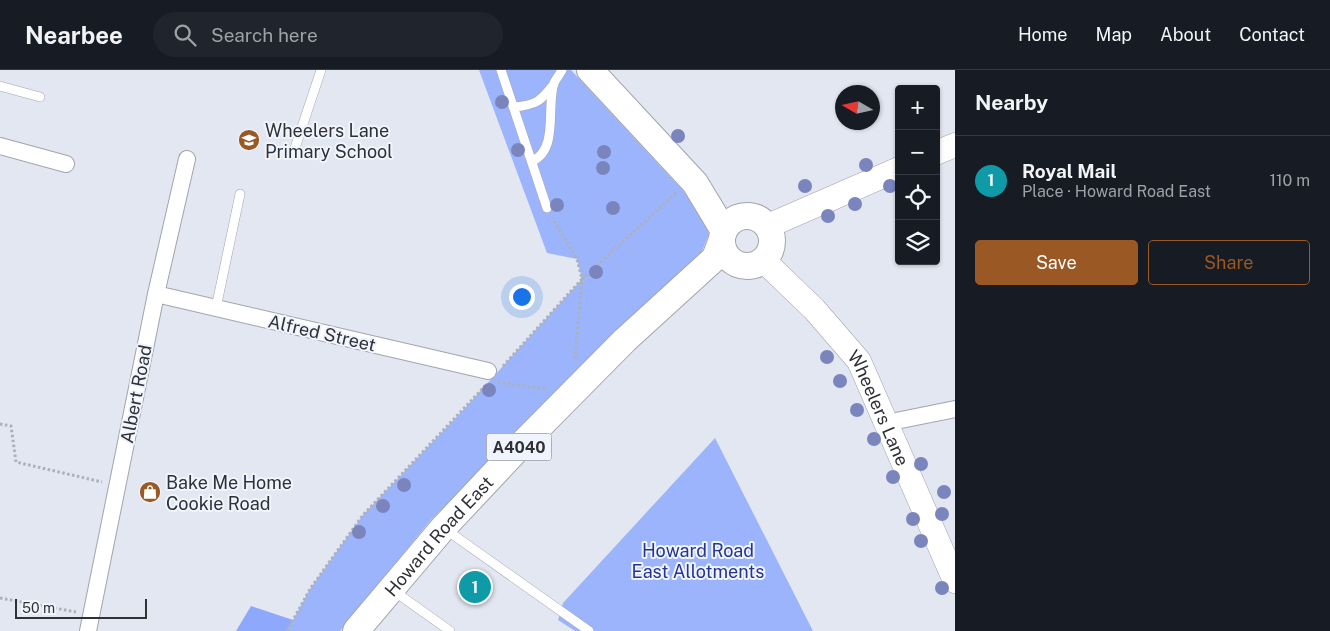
<!DOCTYPE html>
<meta charset="utf-8">
<style>
body{margin:0;font-family:"Public Sans",sans-serif;background:#20242c;color:#f1f3f6}
.controls{position:absolute;right:15px;top:15px;display:grid;overflow:hidden;border-radius:5px;box-shadow:0 1px 4px #0004}
.controls button{width:45px;height:45px;display:grid;place-items:center;padding:0;border:0;border-bottom:1px solid #363941;background:#171b24;color:#f1f3f6;font:25px sans-serif}
.compass{position:absolute;left:835px;top:15px;width:45px;height:45px;border-radius:50%;background:#171b24;box-shadow:0 1px 4px #0004;rotate:279deg}
.scale{position:absolute;left:15px;bottom:12px;width:132px;box-sizing:border-box;padding-left:5px;border:2px solid #303135;border-top:0;font-size:14px;line-height:18px;white-space:nowrap;color:#303135;-webkit-text-stroke:4px #f0f4fe;paint-order:stroke}
.you{position:absolute;left:521px;top:226px;width:18px;height:18px;margin:-12px;border:4px solid #fff;border-radius:50%;background:#1a73e8;box-shadow:0 0 0 8px #1a73e833}
.badge{display:grid;place-items:center;width:32px;height:32px;border-radius:50%;background:#995824;color:#fff;font-size:16px;font-weight:700}
.pin{position:absolute;translate:-50% -50%;border:2px solid #fff;box-shadow:0 1px 5px #0006}
.list{margin:0;padding:0;list-style:none}
h2{display:flex;justify-content:space-between;align-items:center;height:65px;margin:0;padding:0 20px;font-size:21px}
h2 small{font-size:16px;font-weight:400;color:#9ea1a6}
.list li{display:grid;grid-template-columns:32px 1fr auto;gap:15px;align-items:center;box-sizing:border-box;height:90px;padding:0 20px;border-top:1px solid #363941}
.list b{display:block;font-size:19px;white-space:nowrap}
.list p{margin:0;font-size:16px;white-space:nowrap;color:#9ea1a6}
.list em{font-size:16px;font-style:normal;color:#9ea1a6}
.actions{display:flex;gap:10px;padding:15px 20px}
.actions a{flex:1;padding:11px 0;border:1px solid #995824;border-radius:5px;text-align:center;font-size:18px;color:#995824}
.actions .main{background:#995824;color:#fff}
.icon{flex:none;width:28px;height:28px;fill:none;stroke:currentColor;stroke-width:2;stroke-linecap:round;stroke-linejoin:round}
.map{position:relative;flex:none;width:955px;height:561px;overflow:hidden}
header{display:flex;align-items:center;gap:30px;box-sizing:border-box;height:70px;padding:0 25px;background:#171b24;border-bottom:1px solid #363941}
header strong{font-size:24px}
nav{display:flex;gap:28px;margin-inline-start:auto;font-size:18px}
.search{width:350px;height:45px;background:#20242c;display:flex;align-items:center;gap:12px;box-sizing:border-box;padding:0 18px;border-radius:28px;color:#9ea1a6;font-size:19px}
main{display:flex}
aside{flex:1;background:#171b24}
.map>svg:first-child{display:block}
.green{fill:#9cb4fc}
.forest{fill:#8ea9fc}
.lines{fill:none;stroke-linecap:round;stroke-linejoin:round}
.lane-casing{stroke:#a1a4ae;stroke-width:10}
.street-casing{stroke:#a1a4ae;stroke-width:18}
.secondary-casing{stroke:#a1a4ae;stroke-width:25}
.primary-casing{stroke:#a1a4ae;stroke-width:28}
.path{stroke:#adb0b8;stroke-width:3;stroke-dasharray:2.5 2.5;stroke-linecap:butt}
.lane{stroke:#fff;stroke-width:9}
.street{stroke:#fff;stroke-width:16}
.secondary{stroke:#fff;stroke-width:24}
.primary{stroke:#fff;stroke-width:26}
.tree{fill:#7a85bd}
.labels{text-anchor:middle;dominant-baseline:central;stroke-width:4;stroke-linejoin:round;paint-order:stroke}
.shield{fill:#f0f4fe;stroke:#6a6c71;stroke-width:1}
.shield-label{font-size:16px;font-weight:bold;fill:#303135}
.poi-label{font-size:18px;fill:#303135;stroke:#f0f4fe;text-anchor:start}
.street-label{font-size:18px;fill:#303135;stroke:#f0f4fe}
.park-label{font-size:18px;fill:#243492;stroke:#f0f4fe}
</style>
<header>
<strong>Nearbee</strong>
<div class="search"><svg class="icon" aria-label="search" viewBox="0 0 24 24"><circle cx="10" cy="10" r="6"/><path d="M15 15l6 6"/></svg>Search here</div>
<nav><a>Home</a><a>Map</a><a>About</a><a>Contact</a></nav>
</header>
<main>
<div class="map">
<svg width="955" height="561" viewBox="0 0 955 561">
<rect width="100%" height="100%" fill="#e3e7f1"/>
<path class="green" d="M479,0H571L698,137L709,164L698,191L430,451L340,561H287L310,519L363,445L464,339L582,209L577,189L547,183Z
M715,368L813,561H575L558,550L563,533Z"/>
<path class="forest" d="M251,536L293,550L287,561H236Z"/>
<g class="lines">
<g class="lane-casing">
<path id="lane" d="M501,0L547,138
M0,16L40,27
M514,37C536,35 540,32 554,14
M293,84L321,0
M532,91C559,80 546,36 554,13C556,9 560,4 562,0
M216,238L240,124
M445,459L589,561
M394,521L450,561"/>
</g>
<g class="street-casing">
<path id="street" d="M0,76L66,94
M156,224L488,301
M886,353L955,339
M88,561L156,224L187,89"/>
</g>
<g class="secondary-casing">
<g id="secondary">
<path d="M936,83L955,75"/>
<path d="M768,156L899,99"/>
<path id="s1" d="M764,191L814,239L859,291L955,511"/>
</g>
</g>
<g class="primary-casing">
<g id="primary">
<path d="M590,0L695,113L724,161"/>
<circle cx="747" cy="171" r="25"/>
<path id="s2" d="M356,561L443,458L522,374L625,270L715,188L722,169"/>
</g>
</g>
<path class="path" d="M575,289L582,209L677,122
M503,296L582,209L577,189L552,148
M498,312L546,319
M0,354L11,356L16,392L102,412
M0,528L76,542
M287,561L310,519L363,445L485,316"/>
<use href="#lane" class="lane"/>
<use href="#street" class="street"/>
<use href="#secondary" class="secondary"/>
<use href="#primary" class="primary"/>
</g>
<g class="tree">
<circle cx="502" cy="32" r="7"/>
<circle cx="678" cy="66" r="7"/>
<circle cx="518" cy="80" r="7"/>
<circle cx="604" cy="82" r="7"/>
<circle cx="866" cy="95" r="7"/>
<circle cx="603" cy="98" r="7"/>
<circle cx="805" cy="116" r="7"/>
<circle cx="890" cy="116" r="7"/>
<circle cx="855" cy="134" r="7"/>
<circle cx="557" cy="135" r="7"/>
<circle cx="613" cy="138" r="7"/>
<circle cx="828" cy="146" r="7"/>
<circle cx="596" cy="202" r="7"/>
<circle cx="827" cy="287" r="7"/>
<circle cx="840" cy="311" r="7"/>
<circle cx="489" cy="320" r="7"/>
<circle cx="857" cy="340" r="7"/>
<circle cx="874" cy="369" r="7"/>
<circle cx="921" cy="394" r="7"/>
<circle cx="893" cy="407" r="7"/>
<circle cx="404" cy="415" r="7"/>
<circle cx="944" cy="422" r="7"/>
<circle cx="383" cy="436" r="7"/>
<circle cx="942" cy="444" r="7"/>
<circle cx="913" cy="449" r="7"/>
<circle cx="359" cy="462" r="7"/>
<circle cx="921" cy="471" r="7"/>
<circle cx="942" cy="518" r="7"/>
</g>
<defs>
<g id="school-disc" transform="scale(1.125)"><circle r="9.5" fill="#995824" stroke="#f0f4fe"/><path d="M0-5L7-2L0 1L-7-2ZM-4 1L0 2.5L4 1V4Q0 6-4 4Z" fill="#fff"/></g>
<g id="shop-disc" transform="scale(1.125)"><circle r="9.5" fill="#995824" stroke="#f0f4fe"/><path d="M-5-2.5h2.3a2.7 3.5 0 0 1 5.4 0H5L5.5 6h-11ZM-1.5-2.5h3a1.5 2.3 0 0 0-3 0Z" fill="#fff"/></g>
</defs>
<g fill-rule="evenodd">
<use href="#school-disc" x="249" y="70"/>
<use href="#shop-disc" x="150" y="422"/>
</g>
<g class="labels">
<rect class="shield" x="486.5" y="363.5" width="65" height="27" rx="4"/>
<g class="shield-label">
<text x="519" y="377">A4040</text>
</g>
<g class="poi-label">
<text x="265" y="60">Wheelers Lane<tspan x="265" dy="21">Primary School</tspan></text>
<text x="166" y="412">Bake Me Home<tspan x="166" dy="21">Cookie Road</tspan></text>
</g>
<g class="street-label">
<text transform="translate(322 263) rotate(13)">Alfred Street</text>
<text transform="translate(136 324) rotate(-79)">Albert Road</text>
<text stroke="none"><textPath href="#s1" startOffset="189">Wheelers Lane</textPath></text>
<text stroke="none"><textPath href="#s2" startOffset="126">Howard Road East</textPath></text>
</g>
<g class="park-label">
<text x="698" y="480">Howard Road<tspan x="698" dy="21">East Allotments</tspan></text>
</g>
</g>
</svg>
<div class="controls">
<button>+</button>
<button>−</button>
<button><svg class="icon" aria-label="locate" viewBox="0 0 24 24"><circle cx="12" cy="12" r="6"/><path d="M12 2v4M12 18v4M2 12h4M18 12h4"/></svg></button>
<button><svg class="icon" aria-label="layers" viewBox="0 0 24 24"><path d="M12 4l9 5-9 5-9-5zM3 14l9 5 9-5"/></svg></button>
</div>
<svg class="compass" viewBox="-18 -18 36 36"><path d="M0-13l5 13h-10z" fill="#e53935"/><path d="M0 13l5-13h-10z" fill="#9ea1a6"/></svg>
<div class="scale">50 m</div>
<div class="you"></div>
<div class="pin badge" style="left:475px;top:517px;background:#0f9aa8">1</div>
</div>
<aside>
<h2>Nearby<small></small></h2>
<ul class="list">
<li><span class="badge" style="background:#0f9aa8">1</span><div><b>Royal Mail</b><p>Place · Howard Road East</p></div><em>110 m</em></li>
</ul>
<div class="actions"><a class="main">Save</a><a>Share</a></div>
</aside>
</main>
